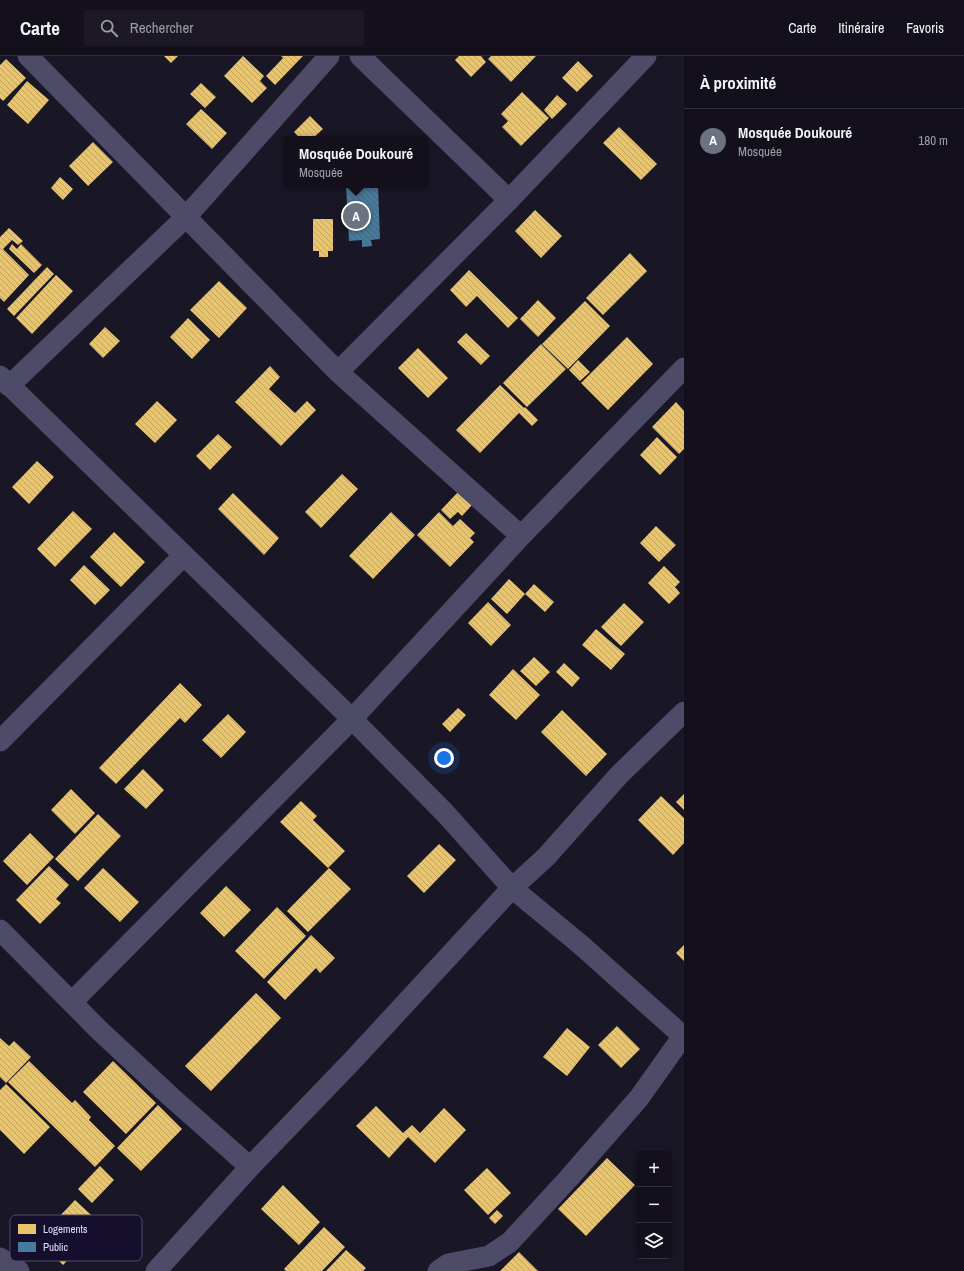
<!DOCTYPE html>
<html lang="fr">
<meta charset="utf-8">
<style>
body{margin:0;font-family:"Archivo Narrow",sans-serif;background:#1c1925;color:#f1f3f6}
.controls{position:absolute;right:12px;bottom:12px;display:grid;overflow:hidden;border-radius:4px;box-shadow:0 2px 6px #0003}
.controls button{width:36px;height:36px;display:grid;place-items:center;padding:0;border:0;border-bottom:1px solid #32303b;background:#13101c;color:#f1f3f6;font:20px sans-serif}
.you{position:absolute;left:444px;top:702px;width:14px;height:14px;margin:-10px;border:3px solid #fff;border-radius:50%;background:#1a73e8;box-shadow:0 0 0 6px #1a73e833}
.badge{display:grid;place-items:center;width:26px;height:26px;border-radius:50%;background:#9b97b3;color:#fff;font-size:13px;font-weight:700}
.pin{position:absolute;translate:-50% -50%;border:2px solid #fff;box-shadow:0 1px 4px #0006}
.popup{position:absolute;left:284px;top:80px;width:144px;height:52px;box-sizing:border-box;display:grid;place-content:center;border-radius:4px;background:#13101c;filter:drop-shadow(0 1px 3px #0005);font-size:13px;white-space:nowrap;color:#9d9da3}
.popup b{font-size:15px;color:#f1f3f6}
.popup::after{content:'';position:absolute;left:50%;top:100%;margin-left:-8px;border:8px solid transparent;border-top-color:#13101c}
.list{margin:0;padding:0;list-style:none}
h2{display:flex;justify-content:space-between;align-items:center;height:52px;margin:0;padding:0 16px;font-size:17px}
h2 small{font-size:13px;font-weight:400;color:#9d9da3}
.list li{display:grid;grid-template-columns:26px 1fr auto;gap:12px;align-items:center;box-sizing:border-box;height:64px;padding:0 16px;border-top:1px solid #32303b}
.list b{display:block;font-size:15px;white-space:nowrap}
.list p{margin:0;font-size:13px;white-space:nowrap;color:#9d9da3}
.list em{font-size:13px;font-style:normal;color:#9d9da3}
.icon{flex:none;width:22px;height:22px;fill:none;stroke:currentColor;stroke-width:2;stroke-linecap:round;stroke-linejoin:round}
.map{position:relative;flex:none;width:684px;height:1215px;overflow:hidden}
header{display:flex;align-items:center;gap:24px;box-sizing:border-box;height:56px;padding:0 20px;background:#13101c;border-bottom:1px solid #32303b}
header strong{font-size:19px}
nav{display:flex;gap:22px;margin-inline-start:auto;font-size:14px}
.search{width:280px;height:36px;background:#1c1925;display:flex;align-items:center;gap:10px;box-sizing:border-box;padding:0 14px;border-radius:4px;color:#9d9da3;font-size:15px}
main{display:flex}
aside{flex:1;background:#13101c}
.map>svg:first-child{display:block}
.homes{fill:url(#homes-back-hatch)}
.public{fill:url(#public-back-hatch)}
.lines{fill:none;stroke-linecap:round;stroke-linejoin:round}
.minor{stroke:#4d4b67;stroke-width:21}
.key{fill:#150f2d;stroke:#524c6c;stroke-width:1}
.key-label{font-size:11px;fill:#e1dcff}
</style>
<header>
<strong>Carte</strong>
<div class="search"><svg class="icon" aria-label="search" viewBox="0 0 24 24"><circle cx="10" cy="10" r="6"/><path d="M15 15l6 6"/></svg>Rechercher</div>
<nav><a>Carte</a><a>Itinéraire</a><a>Favoris</a></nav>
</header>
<main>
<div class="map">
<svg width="684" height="1215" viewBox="0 0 684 1215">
<defs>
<pattern id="homes-back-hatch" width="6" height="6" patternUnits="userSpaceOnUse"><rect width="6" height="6" fill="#e9c46a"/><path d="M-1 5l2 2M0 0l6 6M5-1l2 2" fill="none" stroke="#c0a462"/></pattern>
<pattern id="public-back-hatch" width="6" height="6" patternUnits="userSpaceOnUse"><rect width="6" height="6" fill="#457b9d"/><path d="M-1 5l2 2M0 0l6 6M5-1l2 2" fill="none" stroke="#45647d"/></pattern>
</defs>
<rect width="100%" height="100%" fill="#191626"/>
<path class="homes" d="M164,0H178L171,7Z
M243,0L264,20L260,25L267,32L252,47L224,20Z
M281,0H303L275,29L266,20L283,2Z
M459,0H481L486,6L471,21L455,4Z
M491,0H536L511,26L488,3Z
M6,3L26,22L3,45L0,42V9Z
M578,5L593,20L577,36L562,22Z
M27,25L49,44L28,68L7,49Z
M201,27L216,41L205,52L190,38Z
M522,36L549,62L521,90L502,71L508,65L501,58Z
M557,39L567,48L552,63L544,54Z
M201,53L227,77L212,93L186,68Z
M310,60L323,73L312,83H301L294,76Z
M619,71L657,108L641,124L603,87Z
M93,86L113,106L88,130L69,110Z
M60,121L73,133L63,144L51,132Z
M535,154L562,180L541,202L515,175Z
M313,163H333V195H328V201H319V195H313Z
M9,172L23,185L18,189L12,184L3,193L29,219L4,246L0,242V181Z
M12,188L17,193L21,188L42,209L34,217L9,193Z
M630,197L647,215L603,259L586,242Z
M47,211L54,218L14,260L7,253Z
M469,214L518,262L508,272L477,240L466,251L450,234Z
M56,219L73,235L32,278L16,262Z
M219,225L247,252L219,282L190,254Z
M538,244L556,262L538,281L520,263Z
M585,245L610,270L568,313L542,288Z
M188,262L210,284L192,303L170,281Z
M105,271L120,285L103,302L89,288Z
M466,277L490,300L481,309L457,286Z
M627,281L653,308L608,354L581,327Z
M541,288L566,313L527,351L503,327Z
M418,292L448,322L428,342L398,312Z
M578,304L590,316L580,325L569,314Z
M270,310L280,321L269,333L295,357L307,345L316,354L281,390L235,346Z
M500,329L524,352L525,351L538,364L532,370L519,357L480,397L456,374Z
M157,345L177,364L155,387L135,368Z
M676,346L684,355V393L679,398L652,371Z
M218,378L232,391L210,414L196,400Z
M657,381L677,401L660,419L640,399Z
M37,405L54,421L29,448L12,431Z
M342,418L358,433L321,472L305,456Z
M458,436L472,449L462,460L458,456L450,463L441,454Z
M233,437L279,482L264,499L218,453Z
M73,455L92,473L55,511L37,493Z
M391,456L415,479L373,523L349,500Z
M439,456L453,470L460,463L475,477L470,482L474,486L450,511L417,479Z
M656,470L676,489L659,506L640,487Z
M114,476L145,506L121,531L90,501Z
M84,509L110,534L95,549L70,524Z
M664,510L680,526L675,531L680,537L669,548L648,527Z
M509,523L525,538L507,558L491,543Z
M534,528L554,546L545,556L525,538Z
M488,546L511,569L491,590L468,567Z
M624,547L644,566L621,590L601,571Z
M596,573L625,598L611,614L582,589Z
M534,601L550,616L536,630L520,615Z
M564,607L580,622L572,631L556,616Z
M513,613L540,639L516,664L489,639Z
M180,627L202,649L185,667L180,662L116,728L99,712Z
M458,652L466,659L450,676L442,668Z
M562,654L607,698L586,720L541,676Z
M228,658L246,676L221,702L202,684Z
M143,713L164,734L146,753L124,733Z
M71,733L95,757L75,778L51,754Z
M684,738V754L676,746Z
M661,740L684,762V787L673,799L638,764Z
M301,745L317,760L313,764L345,795L328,812L280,766Z
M98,758L121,780L78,825L55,803Z
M30,777L54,801L27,829L3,805Z
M439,788L456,804L424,837L407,820Z
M49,810L69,829L56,843L61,847L40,868L16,844Z
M103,812L139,846L120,866L84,832Z
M329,812L351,833L308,876L287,855Z
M226,830L251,854L224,881L200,857Z
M277,851L306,880L264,923L235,895Z
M311,879L335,902L320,917L316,912L285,944L267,926Z
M684,889V905L676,897Z
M256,937L281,962L211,1035L185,1010Z
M617,970L640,993L621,1012L598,989Z
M567,972L590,991L567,1020L543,1001Z
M0,982L9,990L14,985L31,1001L6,1027L0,1021Z
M29,1005L72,1047L75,1044L91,1061L89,1064L115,1090L95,1111L8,1026Z
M113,1005L156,1047L126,1078L83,1036Z
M6,1028L50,1071L24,1098L0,1074V1034Z
M158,1049L182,1073L141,1115L117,1092Z
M376,1050L403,1077L412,1069L420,1077L444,1052L466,1074L435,1107L408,1081L389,1102L356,1070Z
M607,1102L635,1129L586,1180L558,1153Z
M100,1110L114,1124L92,1147L78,1133Z
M487,1112L511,1137L488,1159L464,1134Z
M283,1129L320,1166L299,1189L261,1153Z
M75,1144L102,1169L63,1209L37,1184Z
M497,1154L503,1160L495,1168L489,1162Z
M324,1171L345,1191L322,1215H286L284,1213Z
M346,1194L366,1212L363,1215H326Z
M519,1196L538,1215H500Z"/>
<path class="public" d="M346,129H378L380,183L371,184L372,190L362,191V184L349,185Z"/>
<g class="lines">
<path class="minor" d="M28,0L338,316L521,480
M360,0L509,144
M338,316L509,144L646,0
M0,320L352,663L445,757L512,832L581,889L684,981
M9,330L186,161L329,0
M0,685L184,499
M0,874L99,974L171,1041L250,1111
M72,946L352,663L521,480L684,312
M0,1202L19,1215
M156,1215L250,1111L353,1004L512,832L546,801L619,719L684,656
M438,1215L448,1208L489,1200L510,1186L568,1123L639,1042L683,980"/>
</g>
<rect x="10" y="1159" width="132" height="46" rx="6" class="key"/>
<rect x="18" y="1168" width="18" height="10" fill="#e9c46a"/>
<rect x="18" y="1186" width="18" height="10" fill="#457b9d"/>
<g class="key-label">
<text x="43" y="1177">Logements</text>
<text x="43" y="1195">Public</text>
</g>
</svg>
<div class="controls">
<button>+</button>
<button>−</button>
<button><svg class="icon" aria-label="layers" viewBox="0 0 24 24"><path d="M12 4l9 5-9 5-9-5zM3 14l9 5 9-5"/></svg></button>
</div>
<div class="you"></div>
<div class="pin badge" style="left:356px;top:160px;background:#6b7280">A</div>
<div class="popup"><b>Mosquée Doukouré</b>Mosquée</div>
</div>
<aside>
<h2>À proximité<small></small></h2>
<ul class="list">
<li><span class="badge" style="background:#6b7280">A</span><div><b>Mosquée Doukouré</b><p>Mosquée</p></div><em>180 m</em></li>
</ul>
</aside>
</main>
